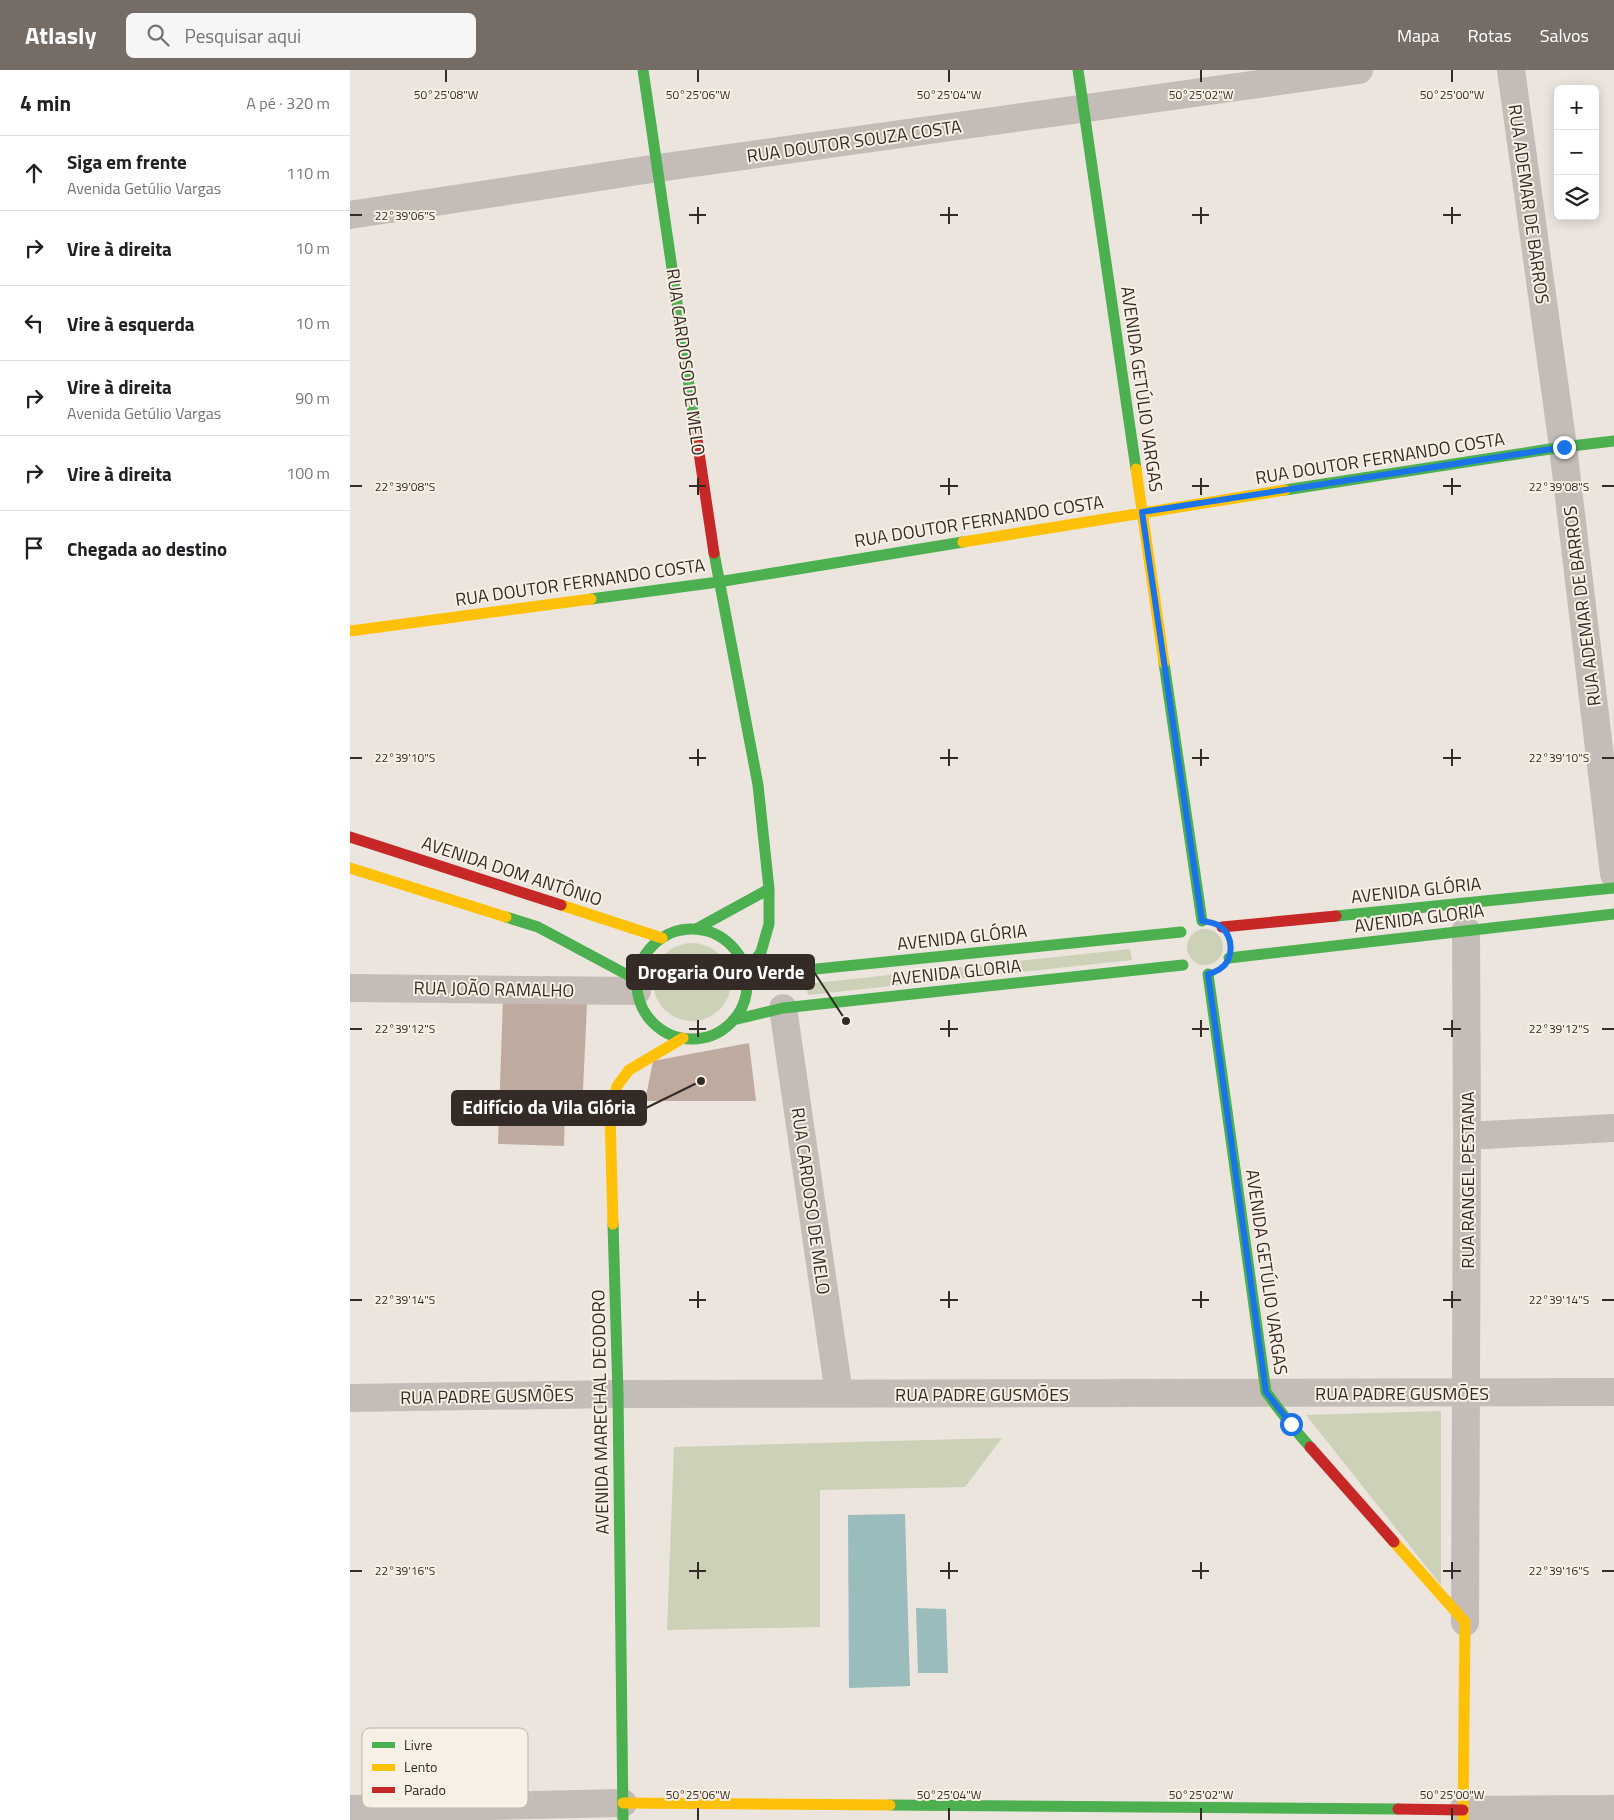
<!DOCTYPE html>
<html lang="pt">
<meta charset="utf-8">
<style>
body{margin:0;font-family:"Titillium Web",sans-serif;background:#f6f6f6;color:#202124}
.controls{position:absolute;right:15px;top:15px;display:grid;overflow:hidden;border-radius:8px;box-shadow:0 2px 12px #0003}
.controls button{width:45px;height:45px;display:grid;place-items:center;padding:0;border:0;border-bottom:1px solid #e0e0e0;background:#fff;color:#202124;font:25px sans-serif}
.stop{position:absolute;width:15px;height:15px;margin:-11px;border:4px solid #1a73e8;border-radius:50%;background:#fff}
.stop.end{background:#1a73e8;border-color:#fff;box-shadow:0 1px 5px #0008}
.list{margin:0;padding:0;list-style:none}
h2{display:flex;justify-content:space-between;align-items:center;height:65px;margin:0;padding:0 20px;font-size:21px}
h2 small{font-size:16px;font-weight:400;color:#757577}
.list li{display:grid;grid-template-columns:32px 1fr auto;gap:15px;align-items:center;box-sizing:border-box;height:75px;padding:0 20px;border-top:1px solid #e0e0e0}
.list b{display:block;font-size:19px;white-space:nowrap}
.list p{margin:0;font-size:16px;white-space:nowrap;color:#757577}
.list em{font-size:16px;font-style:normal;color:#757577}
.icon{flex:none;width:28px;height:28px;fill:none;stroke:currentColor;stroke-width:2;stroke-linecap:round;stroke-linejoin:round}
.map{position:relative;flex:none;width:1264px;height:1750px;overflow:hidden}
header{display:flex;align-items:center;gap:30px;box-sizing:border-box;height:70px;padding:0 25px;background:#756c66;color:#fff}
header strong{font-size:24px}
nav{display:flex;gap:28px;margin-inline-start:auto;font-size:18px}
.search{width:350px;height:45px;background:#f6f6f6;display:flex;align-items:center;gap:12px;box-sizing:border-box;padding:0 18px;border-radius:8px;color:#757577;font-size:19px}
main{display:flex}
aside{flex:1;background:#fff}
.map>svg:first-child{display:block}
.green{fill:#ccd1b8}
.water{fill:#9abcbc}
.building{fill:#bfaaa0}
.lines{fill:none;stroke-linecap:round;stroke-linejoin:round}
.street{stroke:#c4bdb7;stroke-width:28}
.fast{stroke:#4caf50;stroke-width:11}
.slow{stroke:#ffc107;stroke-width:11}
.jam{stroke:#c62828;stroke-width:11}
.route{stroke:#1a73e8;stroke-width:6}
.ticks{fill:none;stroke:#352b26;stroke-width:2}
.labels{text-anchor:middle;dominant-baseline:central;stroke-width:4;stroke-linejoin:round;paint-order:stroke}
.street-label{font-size:18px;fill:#352b26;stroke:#f9f0e5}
.key{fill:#f9f0e5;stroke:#beb5ac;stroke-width:1}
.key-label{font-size:14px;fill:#352b26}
.ticks-label{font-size:12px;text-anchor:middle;fill:#352b26;stroke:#f9f0e5;stroke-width:4;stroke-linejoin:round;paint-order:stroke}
.leader{fill:none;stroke:#352b26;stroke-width:2}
.callout-dot{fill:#352b26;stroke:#f9f0e5;stroke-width:2}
.callout{fill:#352b26;stroke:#352b26;stroke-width:2}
.callout-label{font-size:19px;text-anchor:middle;font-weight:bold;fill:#fff}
</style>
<header>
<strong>Atlasly</strong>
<div class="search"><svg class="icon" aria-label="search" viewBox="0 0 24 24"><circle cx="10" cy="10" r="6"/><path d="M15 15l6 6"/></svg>Pesquisar aqui</div>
<nav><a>Mapa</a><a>Rotas</a><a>Salvos</a></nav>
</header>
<main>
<aside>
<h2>4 min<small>A pé · 320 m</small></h2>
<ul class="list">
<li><svg class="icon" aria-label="ahead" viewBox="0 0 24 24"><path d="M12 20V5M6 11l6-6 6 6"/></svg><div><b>Siga em frente</b><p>Avenida Getúlio Vargas</p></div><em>110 m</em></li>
<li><svg class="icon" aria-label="right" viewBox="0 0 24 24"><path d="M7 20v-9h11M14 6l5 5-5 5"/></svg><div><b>Vire à direita</b></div><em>10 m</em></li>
<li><svg class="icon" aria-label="left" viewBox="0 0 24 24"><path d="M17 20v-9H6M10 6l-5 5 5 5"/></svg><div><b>Vire à esquerda</b></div><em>10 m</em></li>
<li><svg class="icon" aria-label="right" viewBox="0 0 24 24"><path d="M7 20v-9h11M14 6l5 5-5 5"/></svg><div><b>Vire à direita</b><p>Avenida Getúlio Vargas</p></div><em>90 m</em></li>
<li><svg class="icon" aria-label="right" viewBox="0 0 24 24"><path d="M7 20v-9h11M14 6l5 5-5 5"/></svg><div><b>Vire à direita</b></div><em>100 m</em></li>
<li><svg class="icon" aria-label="arrive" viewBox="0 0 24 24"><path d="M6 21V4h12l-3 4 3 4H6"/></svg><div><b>Chegada ao destino</b></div></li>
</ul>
</aside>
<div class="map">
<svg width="1264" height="1750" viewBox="0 0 1264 1750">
<rect width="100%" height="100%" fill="#ebe5de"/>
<path class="green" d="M837 877a18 18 0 1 1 36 0a18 18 0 1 1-36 0Z
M303 912a39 39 0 1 1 78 0a39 39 0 1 1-78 0Z
M780,879L782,890L458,925L456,914Z
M1091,1341V1515L956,1345Z
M652,1368L615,1417L470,1420V1557L317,1560L324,1377Z"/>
<path class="water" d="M555,1444L560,1616L499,1618L498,1445Z
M566,1538L596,1539L598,1603H568Z"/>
<path class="building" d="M153,929L237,933L232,1042L215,1041L214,1076L148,1074Z
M399,973L406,1031H295L303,991Z"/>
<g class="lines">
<path class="street" d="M1161,0L1213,377L1264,804
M0,145L308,98L1009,0
M0,918L287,921
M433,938L489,1324
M1117,1066L1264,1058
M0,1328L268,1324L1264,1322
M1115,1552L1117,1066L1116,860
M0,1739L273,1733
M1113,1740L1264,1739"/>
<path class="fast" d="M293,0L345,356
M728,0L786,399
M935,420L1213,377L1264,371
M364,483L408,715L419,819V854L411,882L396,903
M241,529L368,512L613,472
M814,593L852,851
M986,846L1264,818
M156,847L188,857L287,910
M346,859L419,819
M287 914a55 55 0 1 1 110 0a55 55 0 1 1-110 0Z
M879,888L1264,844
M858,904L916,1322L941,1355L960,1377
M397,906L831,862
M383,950L433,938L833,895
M263,1154L268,1324L273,1750
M540,1735L1048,1739"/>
<path class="slow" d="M786,399L814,593
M613,472L935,420
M0,561L241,529
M0,798L156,847
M211,835L312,868
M263,1154L260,1044L267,1016L279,1000L333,968
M1044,1472L1115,1552L1113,1750
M273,1733L540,1735"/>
<path class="jam" d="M345,356L364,483
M0,767L211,835
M872,857L986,846
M960,1377L1044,1472
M1048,1739L1113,1740"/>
</g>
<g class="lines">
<path class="route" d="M941,1354L916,1322L858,904C862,903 867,901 870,899C884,890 884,867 871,857C865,852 859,852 852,851L792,442L1214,377"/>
</g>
<path class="ticks" d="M96,0V12M348,0V12M599,0V12M851,0V12M1102,0V12M348,137V154M599,137V154M851,137V154M1102,137V154M0,145H12M339,145H356M590,145H608M842,145H859M1093,145H1111M348,408V425M599,408V425M851,408V425M1102,408V425M0,416H12M339,416H356M590,416H608M842,416H859M1093,416H1111M1252,416H1264M348,679V696M599,679V696M851,679V696M1102,679V696M0,688H12M339,688H356M590,688H608M842,688H859M1093,688H1111M1252,688H1264M348,950V967M599,950V967M851,950V967M1102,950V967M0,959H12M339,959H356M590,959H608M842,959H859M1093,959H1111M1252,959H1264M348,1221V1238M599,1221V1238M851,1221V1238M1102,1221V1238M0,1230H12M339,1230H356M590,1230H608M842,1230H859M1093,1230H1111M1252,1230H1264M348,1492V1509M599,1492V1509M851,1492V1509M1102,1492V1509M0,1501H12M339,1501H356M590,1501H608M842,1501H859M1093,1501H1111M1252,1501H1264M348,1738V1750M599,1738V1750M851,1738V1750M1102,1738V1750"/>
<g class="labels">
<g class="street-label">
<text transform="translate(504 71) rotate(-8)">RUA DOUTOR SOUZA COSTA</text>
<text transform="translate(1179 134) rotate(82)">RUA ADEMAR DE BARROS</text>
<text transform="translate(336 292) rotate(82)">RUA CARDOSO DE MELO</text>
<text transform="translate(792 319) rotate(82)">AVENIDA GETÚLIO VARGAS</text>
<text transform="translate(1030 388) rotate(-9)">RUA DOUTOR FERNANDO COSTA</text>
<text transform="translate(629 451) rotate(-9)">RUA DOUTOR FERNANDO COSTA</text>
<text transform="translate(230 512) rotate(-8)">RUA DOUTOR FERNANDO COSTA</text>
<text transform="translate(1232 536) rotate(-97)">RUA ADEMAR DE BARROS</text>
<text transform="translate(162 801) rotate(18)">AVENIDA DOM ANTÔNIO</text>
<text transform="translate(1066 820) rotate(-6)">AVENIDA GLÓRIA</text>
<text transform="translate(1069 848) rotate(-7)">AVENIDA GLORIA</text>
<text transform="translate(612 867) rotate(-6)">AVENIDA GLÓRIA</text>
<text transform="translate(606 902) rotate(-6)">AVENIDA GLORIA</text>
<text transform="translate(144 919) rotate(1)">RUA JOÃO RAMALHO</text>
<text transform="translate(1117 1110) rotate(-90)">RUA RANGEL PESTANA</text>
<text transform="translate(461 1131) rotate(82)">RUA CARDOSO DE MELO</text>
<text transform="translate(917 1202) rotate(82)">AVENIDA GETÚLIO VARGAS</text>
<text x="1052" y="1323">RUA PADRE GUSMÕES</text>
<text x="632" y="1324">RUA PADRE GUSMÕES</text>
<text transform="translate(137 1326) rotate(-1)">RUA PADRE GUSMÕES</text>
<text transform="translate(250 1342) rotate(-91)">AVENIDA MARECHAL DEODORO</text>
</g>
</g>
<rect x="12" y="1658" width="166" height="80" rx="8" class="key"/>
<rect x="22" y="1672" width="23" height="6" fill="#4caf50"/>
<rect x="22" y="1694" width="23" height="7" fill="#ffc107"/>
<rect x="22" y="1717" width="23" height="6" fill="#c62828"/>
<g class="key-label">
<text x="54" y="1680">Livre</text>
<text x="54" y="1702">Lento</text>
<text x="54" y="1725">Parado</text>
</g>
<g class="ticks-label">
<text x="96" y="29">50°25'08"W</text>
<text x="348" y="29">50°25'06"W</text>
<text x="599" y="29">50°25'04"W</text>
<text x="851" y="29">50°25'02"W</text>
<text x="1102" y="29">50°25'00"W</text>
<text x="55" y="150">22°39'06"S</text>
<text x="55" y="421">22°39'08"S</text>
<text x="1209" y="421">22°39'08"S</text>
<text x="55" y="692">22°39'10"S</text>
<text x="1209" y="692">22°39'10"S</text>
<text x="55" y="963">22°39'12"S</text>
<text x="1209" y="963">22°39'12"S</text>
<text x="55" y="1234">22°39'14"S</text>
<text x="1209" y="1234">22°39'14"S</text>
<text x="55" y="1505">22°39'16"S</text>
<text x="1209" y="1505">22°39'16"S</text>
<text x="348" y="1729">50°25'06"W</text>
<text x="599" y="1729">50°25'04"W</text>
<text x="851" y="1729">50°25'02"W</text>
<text x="1102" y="1729">50°25'00"W</text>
</g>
<path class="leader" d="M496 951L464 902M351 1011L296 1038"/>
<g class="callout-dot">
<circle cx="496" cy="951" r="5"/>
<circle cx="351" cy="1011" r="5"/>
</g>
<g class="callout">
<rect x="277" y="885" width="187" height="34" rx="5"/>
<rect x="102" y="1021" width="194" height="34" rx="5"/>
</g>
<g class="callout-label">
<text x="371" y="909">Drogaria Ouro Verde</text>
<text x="199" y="1044">Edifício da Vila Glória</text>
</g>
</svg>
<div class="controls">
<button>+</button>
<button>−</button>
<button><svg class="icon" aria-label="layers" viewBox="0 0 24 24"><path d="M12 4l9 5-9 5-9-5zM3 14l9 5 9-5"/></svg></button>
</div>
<div class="stop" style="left:941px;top:1354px"></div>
<div class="stop end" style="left:1214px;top:377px"></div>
</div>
</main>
